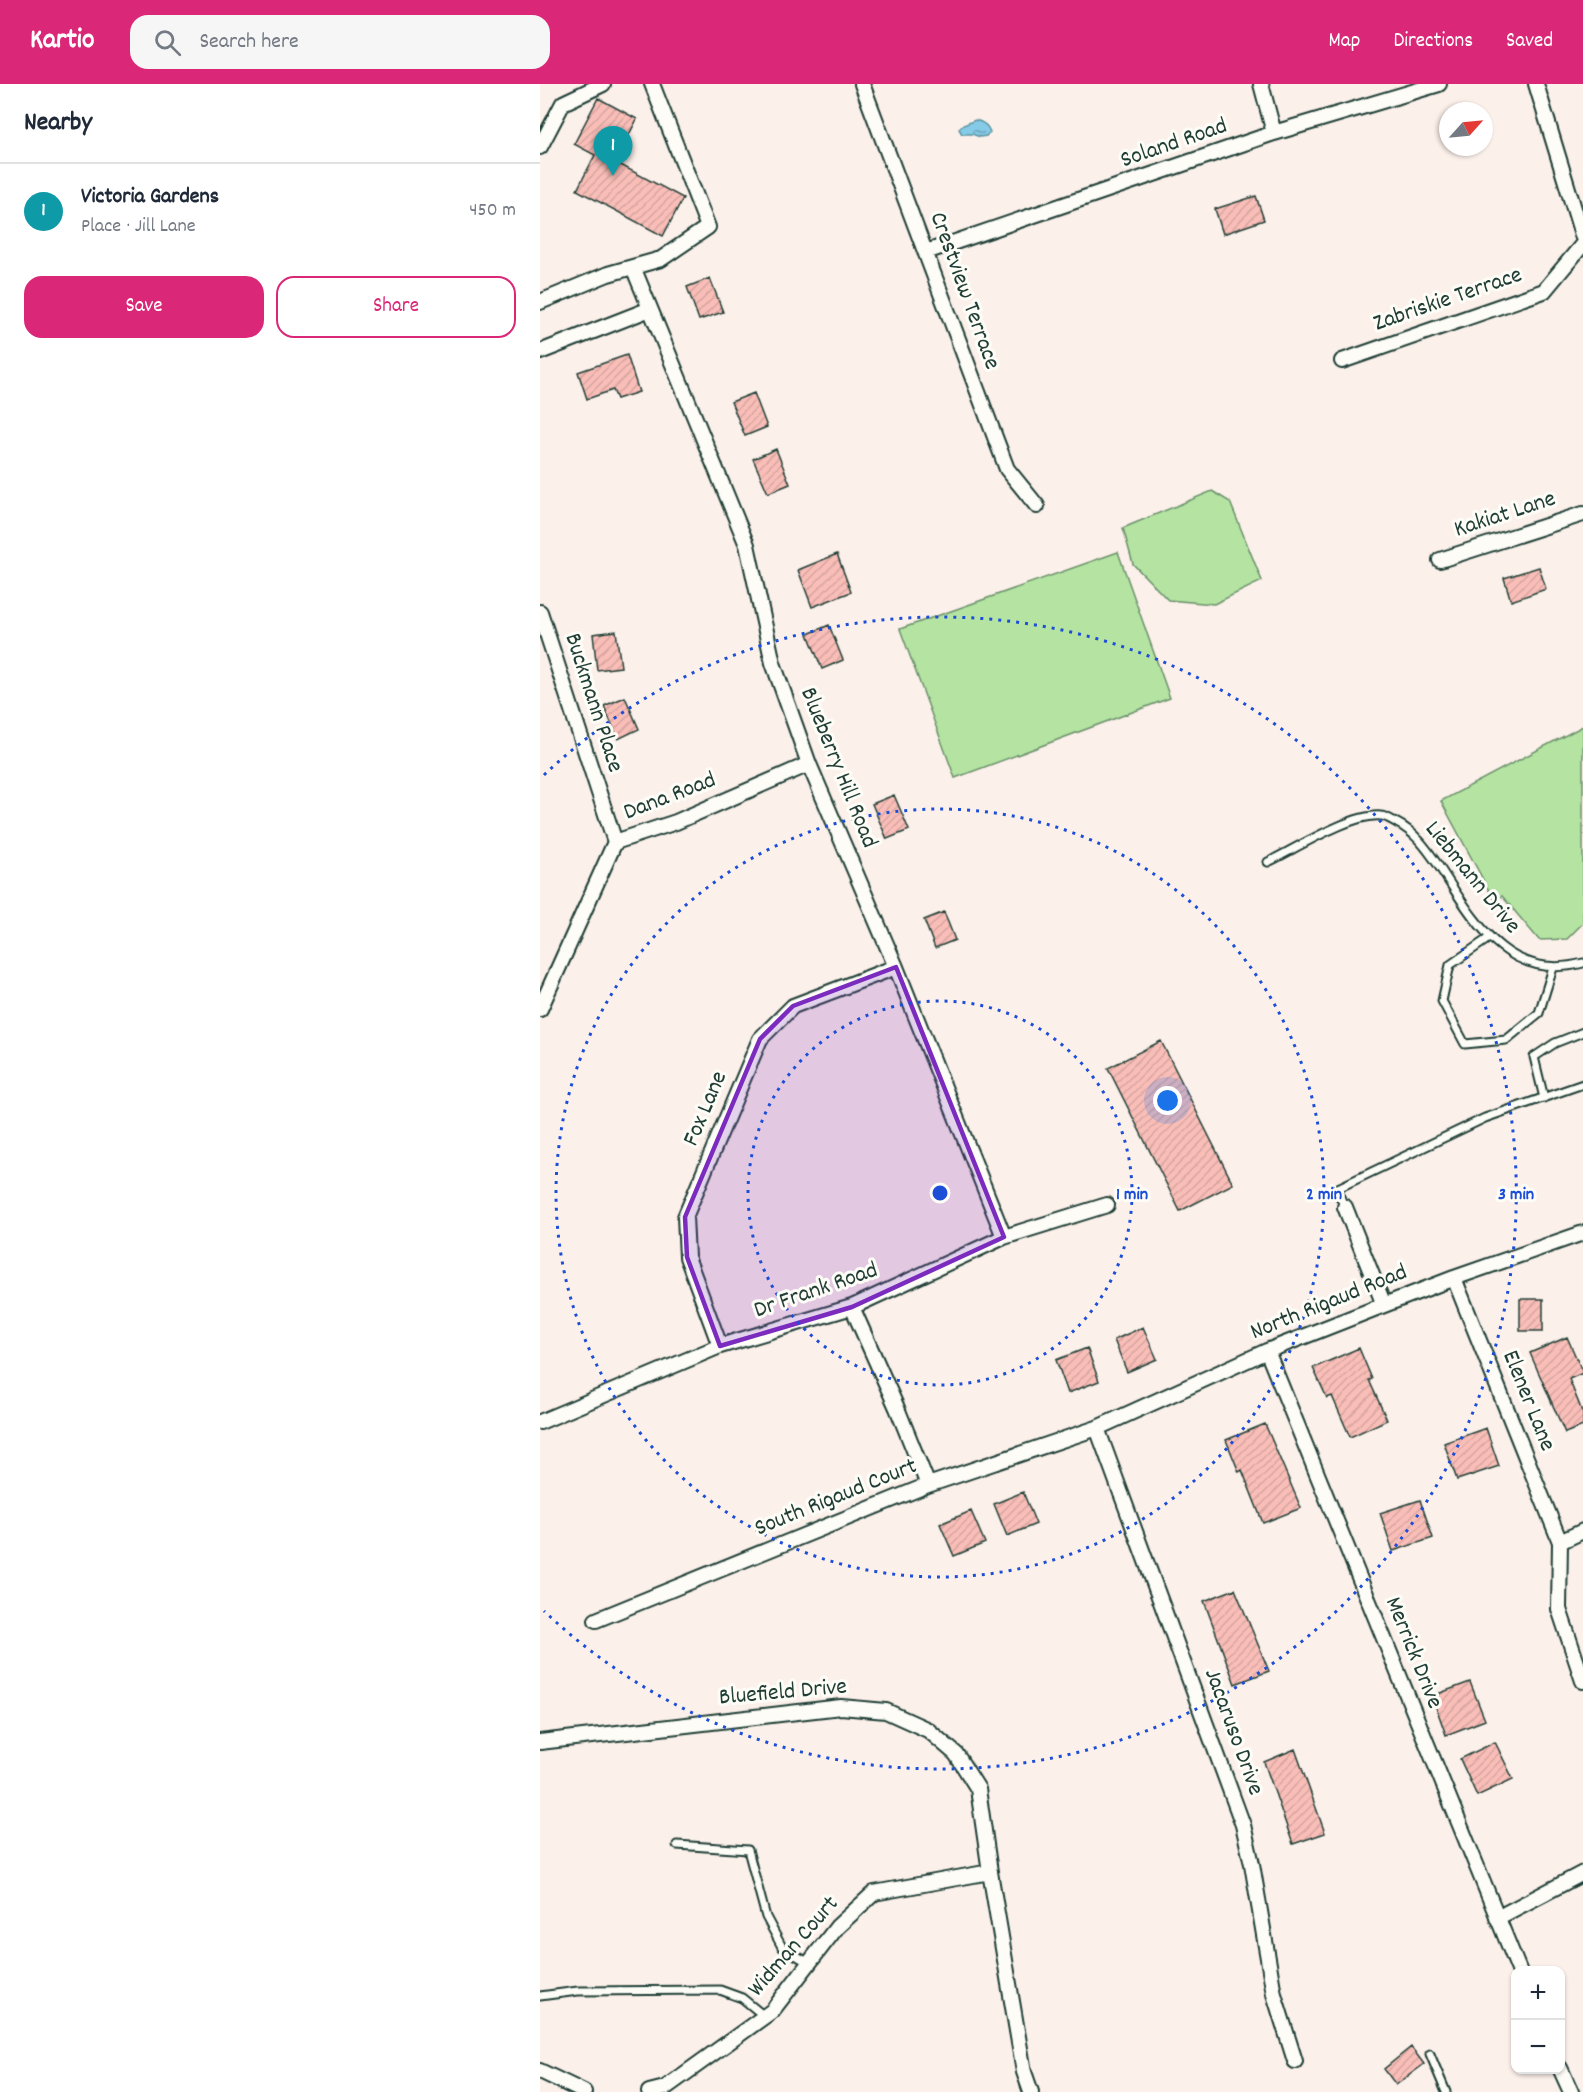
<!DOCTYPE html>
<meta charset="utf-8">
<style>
body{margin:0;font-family:Dekko,sans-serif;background:#f6f6f7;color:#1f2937}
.controls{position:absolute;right:18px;bottom:18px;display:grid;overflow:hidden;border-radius:12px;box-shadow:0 2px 4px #0004}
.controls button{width:54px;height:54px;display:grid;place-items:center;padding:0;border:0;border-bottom:2px solid #e0e1e3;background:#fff;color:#1f2937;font:30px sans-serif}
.compass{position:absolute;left:899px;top:18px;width:54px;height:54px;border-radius:50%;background:#fff;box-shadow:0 2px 4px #0004;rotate:63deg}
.you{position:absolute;left:628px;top:1017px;width:21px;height:21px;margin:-15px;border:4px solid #fff;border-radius:50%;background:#1a73e8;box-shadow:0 0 0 9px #1a73e833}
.badge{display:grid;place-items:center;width:39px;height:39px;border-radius:50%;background:#db2777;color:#fff;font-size:20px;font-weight:700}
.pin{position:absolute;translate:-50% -50px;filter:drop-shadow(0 2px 3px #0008)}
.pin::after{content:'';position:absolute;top:32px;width:21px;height:18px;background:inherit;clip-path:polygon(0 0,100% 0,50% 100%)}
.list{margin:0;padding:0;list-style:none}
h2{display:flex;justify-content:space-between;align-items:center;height:78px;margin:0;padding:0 24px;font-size:26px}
h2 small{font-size:20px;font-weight:400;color:#747a83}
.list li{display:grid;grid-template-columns:39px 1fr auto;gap:18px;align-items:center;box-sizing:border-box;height:96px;padding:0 24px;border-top:2px solid #e0e1e3}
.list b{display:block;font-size:22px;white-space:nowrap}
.list p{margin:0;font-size:20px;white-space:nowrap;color:#747a83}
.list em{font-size:20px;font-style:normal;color:#747a83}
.actions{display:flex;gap:12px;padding:18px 24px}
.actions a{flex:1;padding:14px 0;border:2px solid #db2777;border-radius:18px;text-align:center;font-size:21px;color:#db2777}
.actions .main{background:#db2777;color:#fff}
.icon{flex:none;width:33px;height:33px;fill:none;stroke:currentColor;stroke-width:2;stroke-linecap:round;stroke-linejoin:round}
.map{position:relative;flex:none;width:1043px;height:2008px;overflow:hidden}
header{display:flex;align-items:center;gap:36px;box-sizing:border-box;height:84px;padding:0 30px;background:#db2777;color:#fff}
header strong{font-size:28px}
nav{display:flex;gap:33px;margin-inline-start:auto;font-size:21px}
.search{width:420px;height:54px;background:#f6f6f7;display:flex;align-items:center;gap:15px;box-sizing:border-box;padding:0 21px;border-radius:18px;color:#747a83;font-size:22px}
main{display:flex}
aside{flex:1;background:#fff}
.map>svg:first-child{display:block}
.pitch{fill:#b4e3a2;stroke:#6a906b;stroke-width:1.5}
.water{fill:url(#water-ripples);stroke:#5c929f;stroke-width:1.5}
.building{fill:url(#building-hatch);stroke:#1f3d34;stroke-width:1.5}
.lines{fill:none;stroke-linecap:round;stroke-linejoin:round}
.service-casing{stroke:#1f3d34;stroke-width:11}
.minor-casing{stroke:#1f3d34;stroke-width:18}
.service{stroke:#fdfcf7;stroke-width:7}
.minor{stroke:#fdfcf7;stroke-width:14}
.marked{fill:#7b2cbf;fill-opacity:0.2;stroke:#7b2cbf;stroke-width:4.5;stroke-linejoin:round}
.ring{fill:none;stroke:#1d4ed8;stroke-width:3;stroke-dasharray:3 6}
.labels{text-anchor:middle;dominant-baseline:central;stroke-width:6;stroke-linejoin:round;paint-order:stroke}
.street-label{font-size:24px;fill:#1f3d34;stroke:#fdfcf7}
.centre{fill:#1d4ed8;stroke:#fdfcf7;stroke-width:3}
.ring-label{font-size:18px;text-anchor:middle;font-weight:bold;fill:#1d4ed8;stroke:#fdfcf7;stroke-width:6;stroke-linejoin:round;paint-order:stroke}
</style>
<header>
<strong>Kartio</strong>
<div class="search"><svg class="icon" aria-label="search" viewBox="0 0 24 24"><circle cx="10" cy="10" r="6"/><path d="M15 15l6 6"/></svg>Search here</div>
<nav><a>Map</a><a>Directions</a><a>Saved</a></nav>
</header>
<main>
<aside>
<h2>Nearby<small></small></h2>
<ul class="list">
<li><span class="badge" style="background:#0f9aa8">1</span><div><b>Victoria Gardens</b><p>Place · Jill Lane</p></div><em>450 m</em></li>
</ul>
<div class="actions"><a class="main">Save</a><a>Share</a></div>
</aside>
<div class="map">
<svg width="1043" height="2008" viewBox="0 0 1043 2008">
<defs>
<pattern id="water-ripples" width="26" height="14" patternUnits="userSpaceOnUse" patternTransform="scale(1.5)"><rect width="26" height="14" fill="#85cae6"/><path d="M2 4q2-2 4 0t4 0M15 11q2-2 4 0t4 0" fill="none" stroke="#6ca5bb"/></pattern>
<pattern id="building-hatch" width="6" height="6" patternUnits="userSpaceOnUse" patternTransform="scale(1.5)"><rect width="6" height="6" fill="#fabeb8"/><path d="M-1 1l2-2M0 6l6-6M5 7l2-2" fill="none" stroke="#d6a49f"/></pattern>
</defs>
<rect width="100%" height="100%" fill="#fcf0ea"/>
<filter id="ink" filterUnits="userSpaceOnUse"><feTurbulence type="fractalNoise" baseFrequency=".0167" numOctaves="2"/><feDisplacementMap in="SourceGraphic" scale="12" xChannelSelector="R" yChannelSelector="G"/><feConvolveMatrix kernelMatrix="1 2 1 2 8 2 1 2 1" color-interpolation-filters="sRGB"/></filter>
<g filter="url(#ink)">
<path class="pitch" d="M672,407L690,418L722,497L674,520L628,516L593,480L583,444Z
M578,468L630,614L415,694L360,545Z
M1043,642V839L1027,855L999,856L962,812L954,816L901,717Z"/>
<path class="water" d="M435,36C442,38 447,40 450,48L446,52L440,53L432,50H422L419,45L421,42Z"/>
<path class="building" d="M58,14L97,35L75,78L143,114L123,152L37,106L55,71L34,60Z
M716,112L724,136L683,150L675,125Z
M170,194L183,228L159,236L147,203Z
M87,271L99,308L77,315L73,306L47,315L38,288Z
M214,309L227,343L205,352L191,318Z
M236,365L250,400L228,409L213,375Z
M297,470L311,508L272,523L258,486Z
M999,483L1006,505L971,517L964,494Z
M289,541L303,576L282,585L268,550Z
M76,547L81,583L57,586L53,550Z
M85,613L99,645L78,655L64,622Z
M354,711L369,746L347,755L332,720Z
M404,828L415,856L395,864L384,836Z
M621,957L693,1100L640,1127L568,984Z
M980,1215H1003V1247H980Z
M603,1243L617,1275L587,1288L574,1256Z
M1027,1253L1043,1289L1029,1295L1043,1330V1342L1025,1349L990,1269Z
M547,1264L559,1297L528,1309L516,1276Z
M819,1264L832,1295L829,1296L847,1336L810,1353L792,1312L787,1314L773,1284Z
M725,1340L761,1424L723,1439L702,1386L699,1388L686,1356Z
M946,1344L959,1382L917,1396L904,1359Z
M483,1408L496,1440L467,1452L454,1420Z
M880,1416L893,1454L853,1467L840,1429Z
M431,1427L445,1459L414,1472L400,1440Z
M695,1505L729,1587L695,1600L664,1517Z
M930,1598L945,1636L906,1651L892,1612Z
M955,1658L973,1695L937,1712L920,1675Z
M755,1665L785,1749L753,1760L724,1678Z
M871,1963L884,1980L856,2001L844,1985Z"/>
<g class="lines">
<g class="service-casing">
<path id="service" d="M728,778C755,765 812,729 841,732C846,732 853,737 857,739C875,748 887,765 898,781C934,835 966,899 1043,879
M949,854L910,881L902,917L925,960L966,956L999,929L1013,884
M1004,1014L994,973L1015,959L1043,948
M805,1123L796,1105L945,1034L1043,1000
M137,1761L208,1766L226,1833L242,1863L269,1879
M0,1912L38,1907L180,1906L202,1914L224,1932
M890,1970L906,2008"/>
</g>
<g class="minor-casing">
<path id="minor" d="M322,0L467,385L497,422
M721,0L734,49
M996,0L1043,154
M0,63L23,19L63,0
M386,168L734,49L899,0
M93,183L207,461L233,579L269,680L356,883L464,1153
M0,218L68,190L121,175L168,143L112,0
M0,268L110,225
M802,277L1004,207L1043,160
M900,476L1043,430
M0,528L75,758
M0,925L75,758L136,738L269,680
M805,1123L844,1221
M914,1194L1020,1458L1019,1525L1043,1597
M312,1223L357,1324L388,1401
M180,1262L147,1173L145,1133L220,955L253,922L356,883
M727,1267L979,1886
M0,1338L180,1262L312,1223L464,1153L567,1121
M557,1344L703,1741L712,1780L734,1910L755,1977
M1020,1458L1043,1447
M56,1536L388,1401L557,1344L727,1267L844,1221L914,1194L1043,1149
M0,1658L301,1623L346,1627L388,1646L416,1670L438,1705L450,1788L484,1988L491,2008
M957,1834L1043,1789
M1020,1984L1031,2008
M0,1987L44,2008
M109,2008L125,2004L232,1927L297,1843L334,1809L450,1788"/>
</g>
<use href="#service" class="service"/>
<use href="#minor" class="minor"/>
</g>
</g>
<path class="marked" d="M356,883L464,1153L312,1223L180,1262L147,1173L145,1133L220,955L253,922Z"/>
<g class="ring">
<circle cx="400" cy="1109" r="192"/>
<circle cx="400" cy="1109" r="384"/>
<path d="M4 691A576 576 0 1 1 4 1527"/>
</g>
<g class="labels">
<g class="street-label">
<text transform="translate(634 60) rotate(-19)">Soland Road</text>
<text transform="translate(424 207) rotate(70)">Crestview Terrace</text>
<text transform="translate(908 216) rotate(-19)">Zabriskie Terrace</text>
<text transform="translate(965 431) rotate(-18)">Kakiat Lane</text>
<text transform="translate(53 619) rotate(72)">Buckmann Place</text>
<text transform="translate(298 684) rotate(68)">Blueberry Hill Road</text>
<text transform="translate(130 713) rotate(-21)">Dana Road</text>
<text transform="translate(932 794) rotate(51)">Liebmann Drive</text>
<text transform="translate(166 1025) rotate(-67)">Fox Lane</text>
<text transform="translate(276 1207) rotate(-19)">Dr Frank Road</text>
<text transform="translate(789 1219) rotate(-22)">North Rigaud Road</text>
<text transform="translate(988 1317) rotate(68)">Elener Lane</text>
<text transform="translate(296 1414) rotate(-22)">South Rigaud Court</text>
<text transform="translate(873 1569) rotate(68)">Merrick Drive</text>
<text transform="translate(243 1609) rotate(-5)">Bluefield Drive</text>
<text transform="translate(693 1648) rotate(70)">Jacaruso Drive</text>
<text transform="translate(254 1863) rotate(-49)">Widman Court</text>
</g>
</g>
<circle cx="400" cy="1109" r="9" class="centre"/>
<g class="ring-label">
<text x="592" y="1115">1 min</text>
<text x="784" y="1115">2 min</text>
<text x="976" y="1115">3 min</text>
</g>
</svg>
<div class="controls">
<button>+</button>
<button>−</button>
</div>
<svg class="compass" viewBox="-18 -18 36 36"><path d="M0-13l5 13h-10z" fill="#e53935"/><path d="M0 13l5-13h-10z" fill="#747a83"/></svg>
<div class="you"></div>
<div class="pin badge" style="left:73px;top:92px;background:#0f9aa8">1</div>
</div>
</main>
